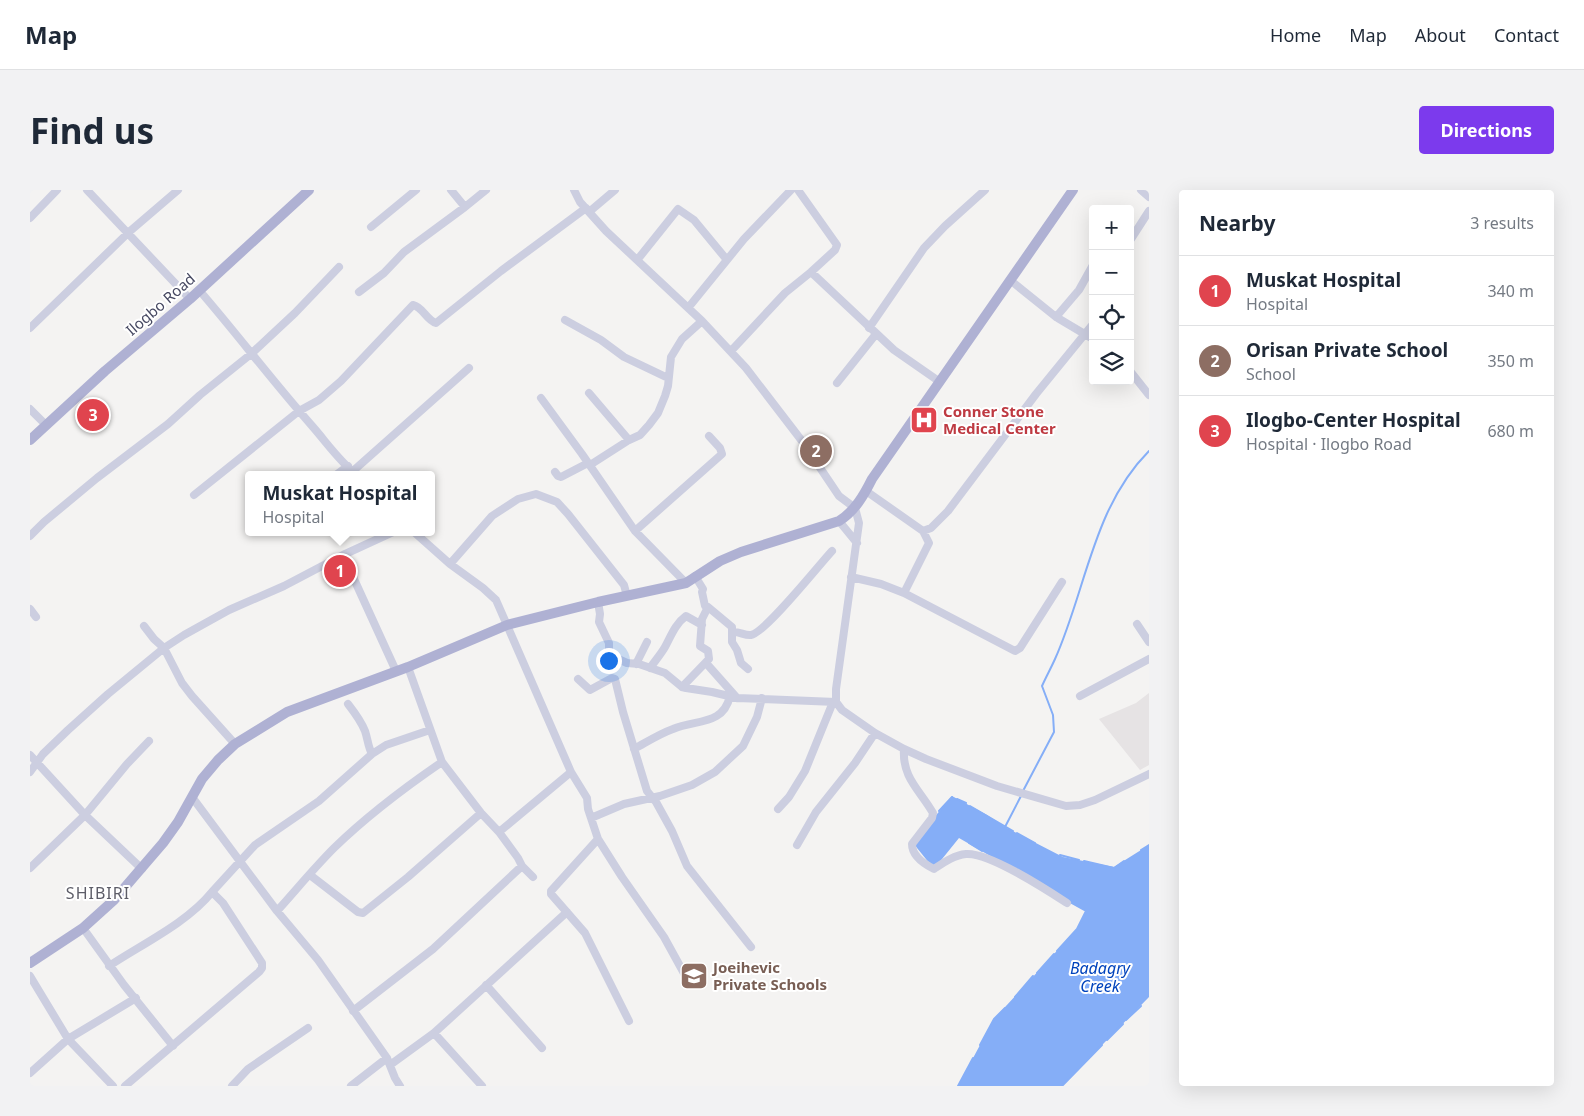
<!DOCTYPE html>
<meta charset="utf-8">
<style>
body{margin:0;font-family:"Noto Sans",sans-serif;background:#f2f2f3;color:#1f2937}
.controls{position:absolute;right:15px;top:15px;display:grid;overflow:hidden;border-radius:5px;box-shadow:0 5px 20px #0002}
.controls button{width:45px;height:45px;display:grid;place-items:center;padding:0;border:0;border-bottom:1px solid #e0e1e3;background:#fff;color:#1f2937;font:25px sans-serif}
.you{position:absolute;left:578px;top:470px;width:18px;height:18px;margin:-12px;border:4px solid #fff;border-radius:50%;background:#1a73e8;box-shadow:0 0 0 8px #1a73e833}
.badge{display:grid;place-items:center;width:32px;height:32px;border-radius:50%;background:#7c3aed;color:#fff;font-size:16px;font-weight:700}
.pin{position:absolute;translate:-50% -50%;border:2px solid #fff;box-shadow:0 1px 5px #0006}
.popup{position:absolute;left:215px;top:281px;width:190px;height:65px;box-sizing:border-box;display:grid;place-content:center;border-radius:5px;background:#fff;filter:drop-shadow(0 1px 4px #0005);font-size:16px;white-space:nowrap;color:#747a83}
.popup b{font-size:19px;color:#1f2937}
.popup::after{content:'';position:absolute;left:50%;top:100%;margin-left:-10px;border:10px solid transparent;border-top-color:#fff}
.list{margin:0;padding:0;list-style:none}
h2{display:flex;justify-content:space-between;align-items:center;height:65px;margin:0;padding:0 20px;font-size:21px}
h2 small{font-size:16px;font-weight:400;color:#747a83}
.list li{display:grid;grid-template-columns:32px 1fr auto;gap:15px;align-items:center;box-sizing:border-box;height:70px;padding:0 20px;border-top:1px solid #e0e1e3}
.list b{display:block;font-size:19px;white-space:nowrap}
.list p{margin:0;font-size:16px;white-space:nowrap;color:#747a83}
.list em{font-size:16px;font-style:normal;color:#747a83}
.icon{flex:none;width:28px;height:28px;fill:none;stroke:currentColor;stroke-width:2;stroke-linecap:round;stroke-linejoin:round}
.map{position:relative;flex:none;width:1119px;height:896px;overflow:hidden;border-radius:5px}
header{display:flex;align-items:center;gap:30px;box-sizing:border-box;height:70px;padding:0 25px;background:#fff;border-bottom:1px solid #e0e1e3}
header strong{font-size:24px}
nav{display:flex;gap:28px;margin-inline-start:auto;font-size:18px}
.intro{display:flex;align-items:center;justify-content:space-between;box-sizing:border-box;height:120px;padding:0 30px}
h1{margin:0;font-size:35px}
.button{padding:12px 22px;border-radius:5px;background:#7c3aed;color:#fff;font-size:18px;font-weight:700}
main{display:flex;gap:30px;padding:0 30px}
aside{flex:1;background:#fff;border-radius:5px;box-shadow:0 5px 20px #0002}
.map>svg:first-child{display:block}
.education{fill:#e6e3e4}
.medical{fill:#fef1e2}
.water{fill:#85aef7}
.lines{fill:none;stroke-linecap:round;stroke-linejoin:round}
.stream{stroke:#85aef7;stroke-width:2}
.minor{stroke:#cccee0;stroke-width:8}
.major{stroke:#afb1d3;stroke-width:10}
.labels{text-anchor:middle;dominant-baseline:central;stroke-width:4;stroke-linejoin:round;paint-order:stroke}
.street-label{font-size:15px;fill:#474962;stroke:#fff}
.health-label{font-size:15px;font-weight:bold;fill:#be3a42;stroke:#fff;text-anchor:start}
.education-label{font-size:15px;font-weight:bold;fill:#785e54;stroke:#fff;text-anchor:start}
.neighbourhood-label{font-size:16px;letter-spacing:1px;fill:#5d5d68;stroke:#fff}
.water-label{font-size:16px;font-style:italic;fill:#0043bc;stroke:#fff}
</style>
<header>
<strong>Map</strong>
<nav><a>Home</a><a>Map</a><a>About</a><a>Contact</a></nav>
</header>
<div class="intro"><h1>Find us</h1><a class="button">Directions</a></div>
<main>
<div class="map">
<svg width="1119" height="896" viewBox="0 0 1119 896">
<rect width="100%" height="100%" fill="#f4f3f2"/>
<path class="education" d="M1119,503V575L1110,580L1069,529L1106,513Z"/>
<path class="medical" d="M59,209L79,233L67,241L48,218Z"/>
<path class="water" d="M922,606L957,625L975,637L1033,667L1084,677L1119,655V807L1032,896H928L964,829L1047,739L1056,721L929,648L904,679L883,653Z"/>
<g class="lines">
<path class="stream" d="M993,601L1024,542L1023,525L1012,496C1016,487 1021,478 1025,469C1056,400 1063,317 1119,261
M927,609L936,613
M940,616L983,641
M909,621L922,607
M975,637L991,606
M987,643L1005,653
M939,653L952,661
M1111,660L1119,655
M1030,665L1049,670
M1054,671L1084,678L1094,671
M1027,761L1047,739L1056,721L1038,711
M1007,783L1024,764
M985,807L1003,786
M1096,830L1111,816
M1077,850L1093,834
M950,855L964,829L975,818
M928,896L943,868
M1032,896L1072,855"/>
<path class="minor" d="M57,0L160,109
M421,0L435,17
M544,0L550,12L576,41L672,131L716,178L772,251L809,306L825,318L829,333L806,499V512L812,520L845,543L874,559L896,569L967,596L1036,616L1050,615L1065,610L1119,584
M1111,0L1119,7
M559,22L585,0
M0,28L27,0
M341,37L386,0
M1101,49L1119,21
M608,69L648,19L664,30L697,70
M781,82L864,160L910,192
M980,90L1026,127L1063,149
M169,100C208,145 243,192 283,237C297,253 310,272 327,285
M329,102L354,83L374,62L435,17L456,0
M658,118L714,49L761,0
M1026,127L1049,100L1063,75
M535,130L571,150L594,167L638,188
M0,138L99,42L148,0
M839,138L894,58L915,36L955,0
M701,161L755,103L781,82L805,60L807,55L768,0
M1100,181L1119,205
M807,193L846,144
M559,203L599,250
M511,208L552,264L605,341L656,393
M0,219L16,235
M560,275L599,250L610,245L619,235L628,223L635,206L638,196L641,167L652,149L672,131
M323,281L439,178
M525,282L528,286L531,287L558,273
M306,285L318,276
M836,301L893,341L901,338L918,321L1006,204L1063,134
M164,305L269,221L289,210L311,191L383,115C393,117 396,130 406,133L471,81L556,18
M809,331L827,353
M605,341L692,264L690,258L679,246
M384,342L420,374L453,398L466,410L541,582L557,608L558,619L568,649L592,687L634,747L656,787
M0,346L14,332L67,288L138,234L170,205L221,164L265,123L309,77
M313,365L366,481
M420,374L462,326L488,309L506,304L527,312L538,324L594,395L597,406
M821,387L851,394L874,403L985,461L990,458L1032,392
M874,403L899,353L893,341
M568,412L570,424L569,432L579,453V462L586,468L597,473L609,474L635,483L652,497L656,498L682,502L707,508L806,512
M678,417L702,437V452L707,460L711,473L718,479
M0,419L6,427
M1107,434L1119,452
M114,436L124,449L134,458L152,493L162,506L205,554
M702,442C709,441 715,446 721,445C735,443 789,375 802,361
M676,473L707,508
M606,474L617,452
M378,477L412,572L451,623L469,642L488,668L492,676L503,687
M620,478C625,471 631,464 635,457C641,446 645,434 656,426L672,435
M548,489L560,500L582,488L585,489L593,522L617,601L626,612L642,641L657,676L721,757
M652,497L679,469L678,461L670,456L672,429L678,417L675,416L672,402L673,399L665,386
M1050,506L1119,469
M318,514C325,523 331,531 335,541C338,550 338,557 342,564
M604,559C617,552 629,544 643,539C666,529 693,536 700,506
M874,559C872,588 890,600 903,623L902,628L882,654C882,666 894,674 904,679C913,673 924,665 936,664C959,662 1017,700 1037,713
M0,565L55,625L112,679
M0,582L13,564L38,540L78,504L134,458L154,445L199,420L254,396L313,365L363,342
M162,607L247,721L288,770L357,868L365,888L370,896
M748,619L759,607L775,581L803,512
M561,628L594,614L630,606L662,595L685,582L713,556L727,527L732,508
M469,642L541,582
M568,649L521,701V704L555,743L599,831
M767,655L786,622L825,573L845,543
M0,678L55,625L97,574L119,551
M280,685L328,722L333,723L378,687L451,623
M182,702L225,655L289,611L342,564L356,555L400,540
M247,721C266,700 284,678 304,658C337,626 374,598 412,572
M53,738L94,795L143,856
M79,776C112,754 157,733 182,702L193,713L232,773V778L229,782L95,896
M0,786L38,849L83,896
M456,795L512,858
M323,821L403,759L492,676
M404,843L452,896
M360,875L404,843L537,722
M0,883L38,849L106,808
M202,896L218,879L278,838
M321,896L357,868"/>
<path class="major" d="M0,250L75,181L160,109L279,0
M0,773L53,738L84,710L133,653L148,632L172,589L188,570L205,554L257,522L378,477L477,435L568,412L656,393L690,371L711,362L809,331C825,321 834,305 842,289L1043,0"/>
</g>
<defs>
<g id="hospital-square" transform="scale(1.4375)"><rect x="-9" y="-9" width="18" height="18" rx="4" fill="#e0444e" stroke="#fff"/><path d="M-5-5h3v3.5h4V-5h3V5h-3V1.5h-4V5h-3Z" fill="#fff"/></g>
<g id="school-square" transform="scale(1.4375)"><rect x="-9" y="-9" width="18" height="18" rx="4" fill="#8d6e63" stroke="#fff"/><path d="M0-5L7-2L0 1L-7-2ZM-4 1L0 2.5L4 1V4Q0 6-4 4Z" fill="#fff"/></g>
</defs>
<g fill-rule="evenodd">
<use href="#hospital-square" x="894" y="230"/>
<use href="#school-square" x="664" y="786"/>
</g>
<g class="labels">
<g class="street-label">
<text transform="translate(130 114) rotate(-41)">Ilogbo Road</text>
</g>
<g class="health-label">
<text x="913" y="221">Conner Stone<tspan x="913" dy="17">Medical Center</tspan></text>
</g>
<g class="education-label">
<text x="683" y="777">Joeihevic<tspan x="683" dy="17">Private Schools</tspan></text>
</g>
<g class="neighbourhood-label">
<text x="68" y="703">SHIBIRI</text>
</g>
<g class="water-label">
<text x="1070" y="778">Badagry<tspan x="1070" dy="18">Creek</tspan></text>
</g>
</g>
</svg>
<div class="controls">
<button>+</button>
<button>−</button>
<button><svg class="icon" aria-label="locate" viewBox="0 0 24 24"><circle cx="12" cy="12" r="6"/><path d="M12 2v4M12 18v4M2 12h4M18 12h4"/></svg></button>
<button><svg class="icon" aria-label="layers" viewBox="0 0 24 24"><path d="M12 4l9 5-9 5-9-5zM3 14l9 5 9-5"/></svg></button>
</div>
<div class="you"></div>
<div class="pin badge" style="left:310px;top:381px;background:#e0444e">1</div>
<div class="popup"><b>Muskat Hospital</b>Hospital</div>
<div class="pin badge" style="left:786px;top:261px;background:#8d6e63">2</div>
<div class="pin badge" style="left:63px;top:225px;background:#e0444e">3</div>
</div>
<aside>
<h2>Nearby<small>3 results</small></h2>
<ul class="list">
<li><span class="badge" style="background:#e0444e">1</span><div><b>Muskat Hospital</b><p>Hospital</p></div><em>340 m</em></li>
<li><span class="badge" style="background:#8d6e63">2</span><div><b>Orisan Private School</b><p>School</p></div><em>350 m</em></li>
<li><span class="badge" style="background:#e0444e">3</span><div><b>Ilogbo-Center Hospital</b><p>Hospital · Ilogbo Road</p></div><em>680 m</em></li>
</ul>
</aside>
</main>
